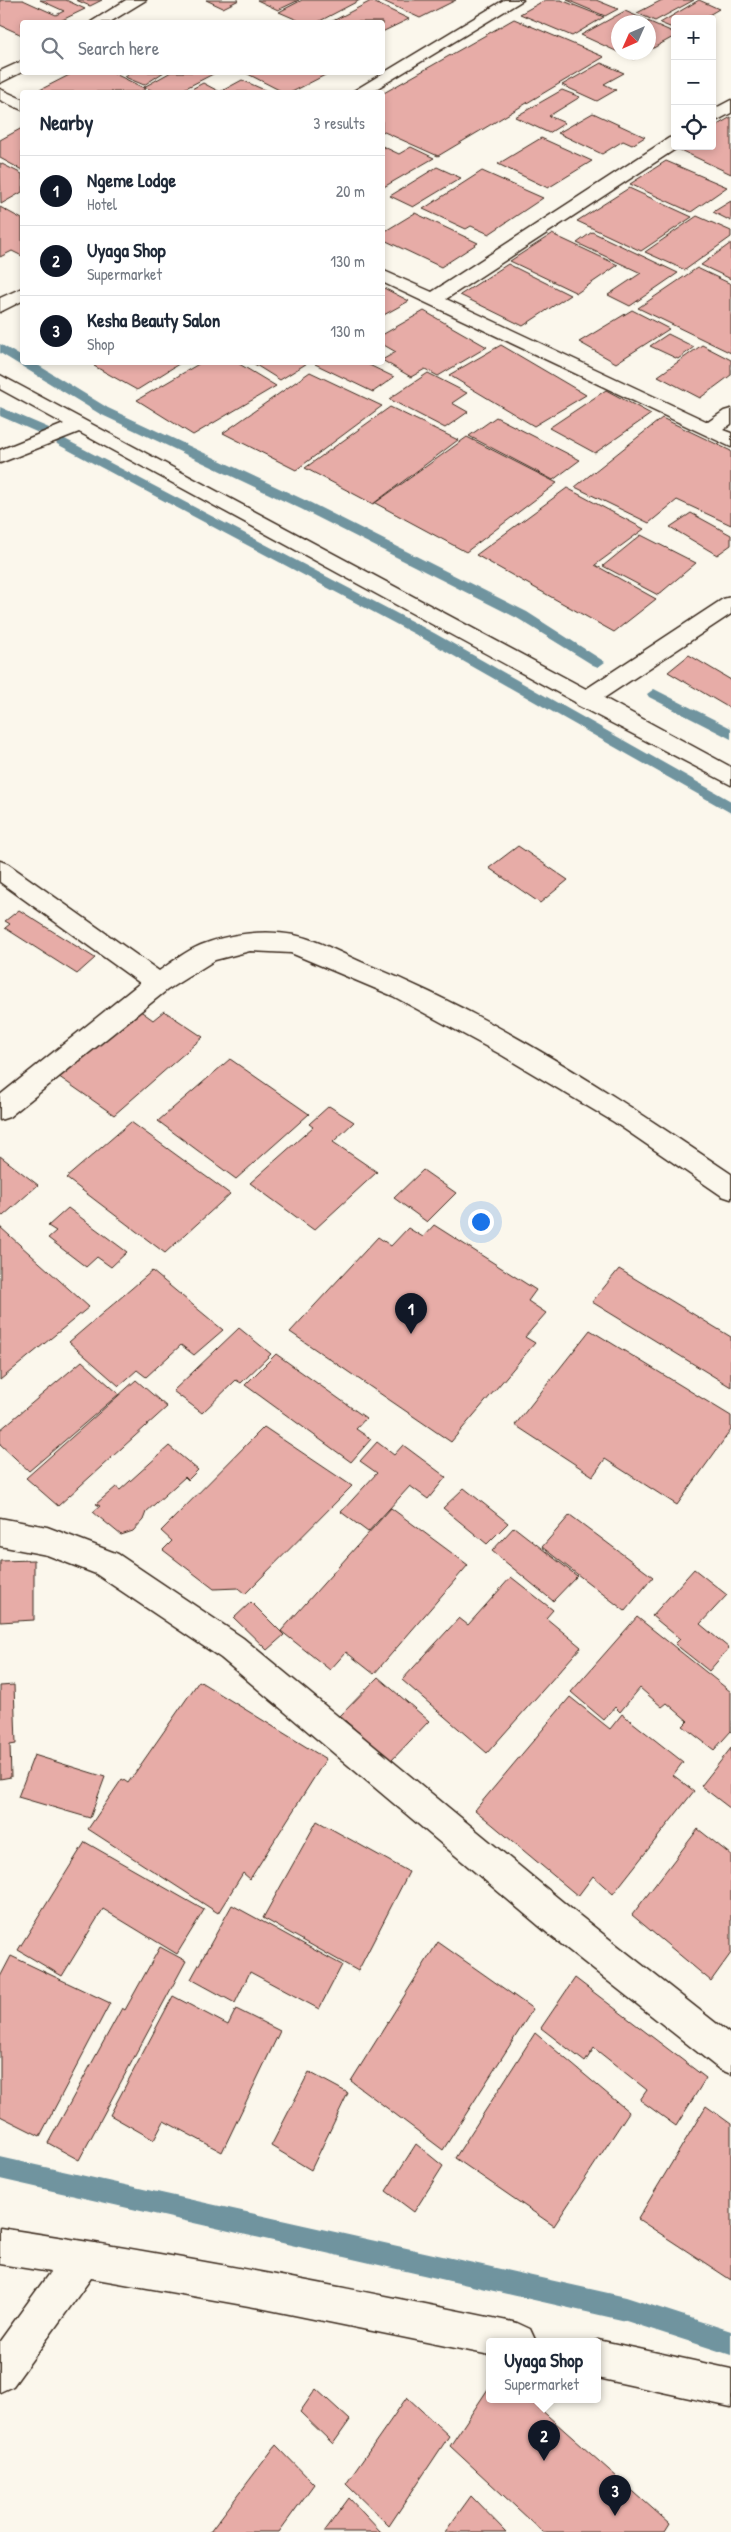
<!DOCTYPE html>
<meta charset="utf-8">
<style>
body{margin:0;font-family:"Patrick Hand",sans-serif;background:#f6f6f7;color:#1f2937}
.controls{position:absolute;right:15px;top:15px;display:grid;overflow:hidden;border-radius:5px;box-shadow:0 2px 8px #0003}
.controls button{width:45px;height:45px;display:grid;place-items:center;padding:0;border:0;border-bottom:1px solid #e0e1e3;background:#fff;color:#1f2937;font:25px sans-serif}
.compass{position:absolute;left:611px;top:15px;width:45px;height:45px;border-radius:50%;background:#fff;box-shadow:0 2px 8px #0003;rotate:225deg}
.you{position:absolute;left:480px;top:1221px;width:18px;height:18px;margin:-12px;border:4px solid #fff;border-radius:50%;background:#1a73e8;box-shadow:0 0 0 8px #1a73e833}
.badge{display:grid;place-items:center;width:32px;height:32px;border-radius:50%;background:#111827;color:#fff;font-size:16px;font-weight:700}
.pin{position:absolute;translate:-50% -41px;filter:drop-shadow(0 1px 2px #0008)}
.pin::after{content:'';position:absolute;top:26px;width:18px;height:15px;background:inherit;clip-path:polygon(0 0,100% 0,50% 100%)}
.popup{position:absolute;left:486px;top:2338px;width:115px;height:65px;box-sizing:border-box;display:grid;place-content:center;border-radius:5px;background:#fff;filter:drop-shadow(0 1px 4px #0005);font-size:16px;white-space:nowrap;color:#747a83}
.popup b{font-size:19px;color:#1f2937}
.popup::after{content:'';position:absolute;left:50%;top:100%;margin-left:-10px;border:10px solid transparent;border-top-color:#fff}
.list{margin:0;padding:0;list-style:none}
h2{display:flex;justify-content:space-between;align-items:center;height:65px;margin:0;padding:0 20px;font-size:21px}
h2 small{font-size:16px;font-weight:400;color:#747a83}
.list li{display:grid;grid-template-columns:32px 1fr auto;gap:15px;align-items:center;box-sizing:border-box;height:70px;padding:0 20px;border-top:1px solid #e0e1e3}
.list b{display:block;font-size:19px;white-space:nowrap}
.list p{margin:0;font-size:16px;white-space:nowrap;color:#747a83}
.list em{font-size:16px;font-style:normal;color:#747a83}
.icon{flex:none;width:28px;height:28px;fill:none;stroke:currentColor;stroke-width:2;stroke-linecap:round;stroke-linejoin:round}
.map{position:relative;flex:none;width:731px;height:2532px;overflow:hidden}
.search{position:absolute;background:#fff;box-shadow:0 2px 8px #0003;left:20px;top:20px;width:365px;height:55px;display:flex;align-items:center;gap:12px;box-sizing:border-box;padding:0 18px;border-radius:5px;color:#747a83;font-size:19px}
.panel{position:absolute;background:#fff;box-shadow:0 2px 8px #0003;left:20px;top:90px;width:365px;height:275px;border-radius:5px}
.map>svg:first-child{display:block}
.lines{fill:none;stroke-linecap:round;stroke-linejoin:round}
.stream{fill:#70949f;fill-rule:evenodd}
.building{fill:#e7aca7;stroke:#3b2a1e}
.minor-casing{stroke:#3b2a1e;stroke-width:3}
.minor{fill:#fbf7ec;fill-rule:evenodd}
</style>
<div class="map">
<svg width="731" height="2532" viewBox="0 0 731 2532">
<rect width="100%" height="100%" fill="#fbf7ec"/>
<filter id="ink" filterUnits="userSpaceOnUse"><feTurbulence type="fractalNoise" baseFrequency=".02" numOctaves="2"/><feDisplacementMap in="SourceGraphic" scale="10" xChannelSelector="R" yChannelSelector="G"/><feConvolveMatrix kernelMatrix="1 2 1 2 8 2 1 2 1" color-interpolation-filters="sRGB"/></filter>
<g filter="url(#ink)">
<g class="lines">
<path class="stream" d="M0,344L22,357V362H33L108,408L311,503L527,612L605,662L598,667L593,665L517,618L301,509L100,414L0,353Z
M0,407L49,428L51,431L45,435L41,434L0,416Z
M61,437L434,633L731,801V813L424,639L57,444L55,441L57,438Z
M654,689L731,728V739L649,697L647,694Z
M0,2157L626,2297L731,2331V2355L626,2321L0,2179Z"/>
</g>
<path class="building" d="M0,0H23L56,15L64,11L40,0H66L85,9L58,22H22V35L0,25Z
M76,0H102L90,6Z
M206,0H239L223,8Z
M257,0H299L278,10Z
M302,0H360L318,22H302L279,12Z
M381,0H456L420,18Z
M545,0H561L604,17L572,36L520,14Z
M567,0H596L618,9L605,16Z
M662,0H694L655,21L637,13Z
M699,0L719,9L702,19H675V29L660,23Z
M371,1L409,19L382,32V22H331Z
M625,11L675,33V36L648,51V22H618V52L581,35Z
M514,19L604,57L438,156L382,131V94Z
M619,52H645L634,59Z
M601,63L624,73L604,84L616,90L597,101L562,85Z
M75,72H111L146,89L139,92H36Z
M133,72H164L144,85L125,77Z
M171,72H217L178,92H156L144,87Z
M244,72H331L292,92H283Z
M242,80L269,92H186L203,83L220,92Z
M562,90L580,97L549,116L565,123L549,133L515,117Z
M593,113L645,137L632,145L623,141L602,154L558,133Z
M731,117V174L678,149L682,146H712V128Z
M22,128V170L0,158V140Z
M541,138L592,161L548,188L498,164Z
M382,146L399,154L411,147L434,158L382,188Z
M666,161L727,187L691,212L630,184Z
M0,163L22,174V192L1,204Z
M437,167L461,178L413,207L390,196Z
M482,171L543,198L489,234L471,226L466,229L423,209Z
M629,188L692,217L641,251L577,221Z
M731,201V221L713,212Z
M0,207L22,219V256L12,251L0,257Z
M415,213L478,243L441,267L382,239V233Z
M697,216L731,231V237L685,270L645,252Z
M592,232L678,273L630,306L608,295L641,273L577,243Z
M552,234L618,265L577,293L510,261Z
M731,243V279L701,265Z
M508,264L570,295L523,326L460,295Z
M697,268L731,284V353L638,308Z
M382,287L409,301L382,316Z
M632,310L669,329L616,363L579,342Z
M424,311L487,347L438,376L425,369L411,377L382,360L396,352L382,344V335Z
M668,334L694,347L678,359L650,346Z
M501,345L586,395L534,426L449,375Z
M702,345L731,360V375L700,398L658,376Z
M100,362H182L137,390L94,366Z
M202,362H236L276,386L193,435L137,400Z
M251,362H309L280,380Z
M317,362H363L394,377L373,392L315,364Z
M310,372L382,406L296,470L223,433Z
M428,373L467,393L452,403L468,412L445,428L389,399Z
M606,390L651,414L595,453L549,428Z
M390,407L458,440L373,504L305,468Z
M496,417L580,460L553,480L469,436Z
M662,418L731,451V525L677,500L649,523L575,487Z
M467,437L557,483L466,552L375,503Z
M567,488L644,529L595,565L656,599L614,632L476,555Z
M691,513L731,535V545L717,555L670,527Z
M641,535L696,563L658,595L603,566Z
M689,655L731,680V709L668,672Z
M518,846L568,880L540,903L489,868Z
M19,910L95,958L77,974L5,928L10,924L5,921Z
M135,1007L153,1020L164,1011L203,1037L114,1115L55,1074Z
M230,1059L309,1114L236,1179L158,1121Z
M329,1106L354,1122L333,1142L377,1172L314,1230L250,1183L313,1127L309,1124Z
M131,1122L230,1194L165,1253L66,1178Z
M0,1156L38,1185L3,1216L0,1214Z
M423,1170L456,1193L427,1222L394,1198Z
M68,1208L127,1252L111,1267L97,1257L86,1267L48,1238L56,1231L48,1226Z
M434,1225L536,1290L528,1301L546,1313L525,1337L535,1343L451,1442L290,1332L378,1237L391,1246L408,1228L423,1237Z
M0,1227L89,1307L0,1380Z
M619,1269L731,1337V1387L592,1302Z
M152,1271L223,1330L194,1355L181,1345L146,1377L137,1370L119,1386L69,1342Z
M239,1328L271,1354L241,1383L236,1380L202,1413L173,1391Z
M590,1330L731,1416V1430L677,1505L605,1459L593,1476L515,1425Z
M276,1354L366,1418L356,1429L371,1439L351,1462L245,1385Z
M82,1361L119,1394L29,1471L0,1444V1430Z
M136,1380L167,1407L58,1506L26,1478Z
M264,1427L352,1486L245,1594L238,1588L214,1589L163,1550L172,1541L161,1531Z
M377,1442L394,1455L403,1445L446,1477L428,1499L410,1486L368,1532L341,1512L377,1473L360,1461Z
M169,1446L198,1470L188,1480L185,1477L146,1512L143,1520L133,1531L121,1535L93,1512L100,1506L96,1504L116,1487L120,1490Z
M464,1488L508,1523L487,1544L443,1508Z
M391,1508L468,1565L374,1674L346,1652L330,1670L281,1631Z
M570,1515L653,1577L625,1611L542,1547Z
M514,1527L577,1576L553,1601L492,1551Z
M34,1560V1620L0,1622V1561Z
M694,1569L727,1595L700,1624L729,1648L709,1671L675,1644L680,1639L652,1616Z
M511,1577L553,1610L546,1618L581,1647L487,1753L402,1680L459,1618L468,1625Z
M251,1602L284,1635L267,1650L234,1618Z
M637,1617L731,1692V1731L714,1750L683,1726L688,1721L667,1703L662,1707L640,1688L620,1712L615,1707L604,1720L571,1692Z
M378,1677L429,1721L391,1761L340,1716Z
M199,1681L326,1759L250,1879L243,1873L218,1913L88,1829L122,1779L128,1783Z
M14,1685L16,1744L10,1745L11,1777L0,1779V1686Z
M570,1697L610,1729L622,1714L683,1762L673,1775L694,1791L613,1894L593,1876L578,1896L475,1810Z
M731,1748V1809L701,1786Z
M34,1755L105,1777L90,1818L18,1797Z
M317,1821L409,1872L358,1971L263,1918Z
M698,1829L731,1855V1953L711,1981L632,1915Z
M85,1842L204,1910L177,1954L103,1909L62,1976L18,1950Z
M232,1905L342,1965L319,2009L250,1972L235,2003L191,1979Z
M438,1942L533,2009L443,2150L351,2081Z
M160,1947L186,1961L79,2160L48,2143L122,2008L125,2010Z
M11,1956L110,2003L40,2136L0,2116V1977Z
M575,1978L706,2078L676,2126L640,2100L647,2090L594,2048L585,2062L541,2028Z
M173,1996L228,2025L236,2009L280,2031L222,2152L164,2121L154,2140L110,2115Z
M535,2033L629,2112L554,2226L455,2158Z
M309,2072L348,2093L311,2170L271,2146Z
M706,2106L731,2124V2280L638,2219Z
M416,2144L443,2166L414,2212L386,2191Z
M490,2386V2400H530L670,2524L665,2532H543L450,2446Z
M316,2389L350,2420L333,2444L300,2412Z
M407,2397L449,2436L389,2526L346,2484Z
M276,2445L314,2484L279,2532H210Z
M471,2496L506,2532H445Z
M349,2498L381,2532H324Z"/>
<g class="lines">
<g class="minor-casing">
<path id="minor" d="M126,0H146L110,22H91Z
M504,0H523L371,92H352Z
M22,61V72L0,83V71Z
M0,89L22,99V110L0,100Z
M731,100V113L712,123V110Z
M675,137V146H680L446,299L708,422L724,411L731,409V424L723,430L731,433V447L382,282V270L432,292L669,138Z
M22,288V301L0,312V298Z
M0,375L586,689L723,599L731,597V614L604,698L731,767V785L577,705L575,702L79,432L0,463V450L64,424L0,389Z
M0,861L8,864L159,971C172,962 186,951 201,945C228,934 264,929 294,935C319,940 344,955 368,965C497,1017 616,1096 731,1174V1199L722,1196L614,1122L500,1054L393,996L291,953L250,951L215,960L167,990L9,1117L0,1120V1095L140,983L0,882Z
M0,1518L47,1527L118,1554L243,1638L575,1912L731,2035V2074L719,2069L551,1936L221,1658L96,1574L47,1555L0,1546Z
M0,2228C173,2254 345,2287 517,2323L530,2329L536,2342H490V2355L260,2308L91,2278L13,2386L0,2392V2341L50,2272L0,2264Z
M598,2340L731,2369V2407L598,2378V2342H593Z"/>
</g>
<use href="#minor" class="minor"/>
</g>
</g>
</svg>
<div class="controls">
<button>+</button>
<button>−</button>
<button><svg class="icon" aria-label="locate" viewBox="0 0 24 24"><circle cx="12" cy="12" r="6"/><path d="M12 2v4M12 18v4M2 12h4M18 12h4"/></svg></button>
</div>
<svg class="compass" viewBox="-18 -18 36 36"><path d="M0-13l5 13h-10z" fill="#e53935"/><path d="M0 13l5-13h-10z" fill="#747a83"/></svg>
<div class="you"></div>
<div class="pin badge" style="left:411px;top:1334px">1</div>
<div class="pin badge" style="left:544px;top:2461px">2</div>
<div class="popup"><b>Uyaga Shop</b>Supermarket</div>
<div class="pin badge" style="left:615px;top:2516px">3</div>
<div class="search"><svg class="icon" aria-label="search" viewBox="0 0 24 24"><circle cx="10" cy="10" r="6"/><path d="M15 15l6 6"/></svg>Search here</div>
<section class="panel">
<h2>Nearby<small>3 results</small></h2>
<ul class="list">
<li><span class="badge">1</span><div><b>Ngeme Lodge</b><p>Hotel</p></div><em>20 m</em></li>
<li><span class="badge">2</span><div><b>Uyaga Shop</b><p>Supermarket</p></div><em>130 m</em></li>
<li><span class="badge">3</span><div><b>Kesha Beauty Salon</b><p>Shop</p></div><em>130 m</em></li>
</ul>
</section>
</div>
